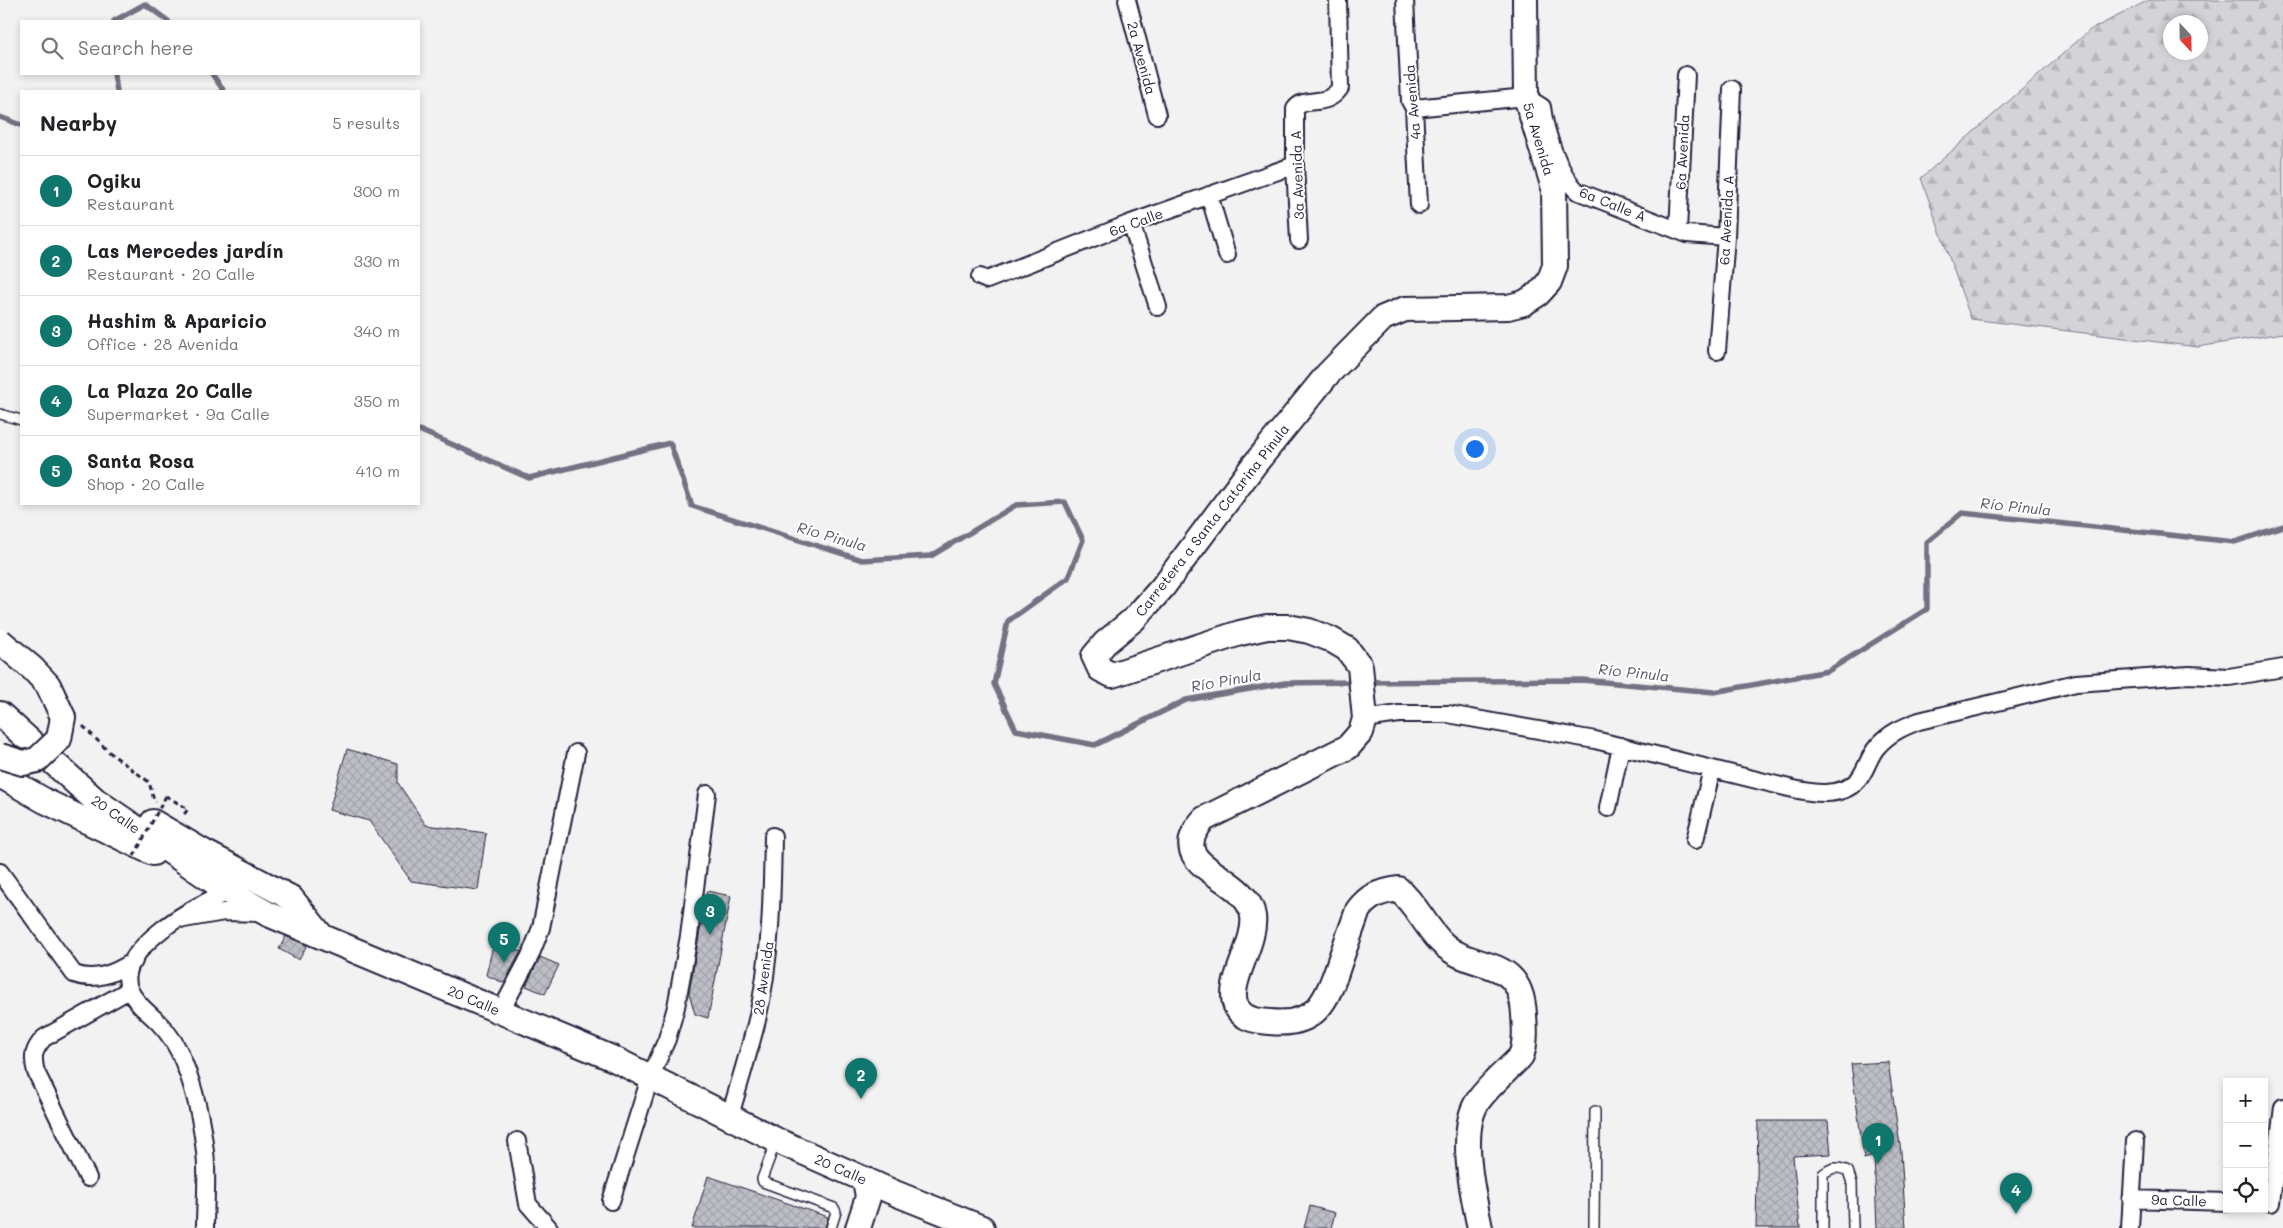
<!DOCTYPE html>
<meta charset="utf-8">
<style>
body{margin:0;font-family:Mali,sans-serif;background:#f2f2f2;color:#202124}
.controls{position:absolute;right:15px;bottom:15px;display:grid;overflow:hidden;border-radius:0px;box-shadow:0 2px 8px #0003}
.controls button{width:45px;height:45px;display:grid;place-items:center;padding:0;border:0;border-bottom:1px solid #e0e0e0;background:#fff;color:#202124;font:25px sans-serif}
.compass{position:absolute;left:2163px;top:15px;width:45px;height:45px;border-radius:50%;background:#fff;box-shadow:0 2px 8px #0003;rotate:158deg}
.you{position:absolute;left:1474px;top:448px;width:18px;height:18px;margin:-12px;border:4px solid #fff;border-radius:50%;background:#1a73e8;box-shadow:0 0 0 8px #1a73e833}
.badge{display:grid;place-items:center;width:32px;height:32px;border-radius:50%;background:#0f766e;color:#fff;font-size:16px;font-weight:700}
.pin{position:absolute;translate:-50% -41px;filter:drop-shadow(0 1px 2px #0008)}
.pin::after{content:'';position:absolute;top:26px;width:18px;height:15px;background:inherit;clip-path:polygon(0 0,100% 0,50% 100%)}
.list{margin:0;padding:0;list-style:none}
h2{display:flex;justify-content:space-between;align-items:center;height:65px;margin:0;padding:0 20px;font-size:21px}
h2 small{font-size:16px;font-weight:400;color:#757577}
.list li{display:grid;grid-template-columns:32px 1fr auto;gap:15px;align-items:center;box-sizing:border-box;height:70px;padding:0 20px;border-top:1px solid #e0e0e0}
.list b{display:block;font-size:19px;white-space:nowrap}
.list p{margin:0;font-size:16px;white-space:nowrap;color:#757577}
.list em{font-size:16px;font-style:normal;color:#757577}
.icon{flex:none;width:28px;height:28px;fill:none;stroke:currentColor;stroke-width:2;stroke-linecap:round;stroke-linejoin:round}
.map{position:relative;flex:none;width:2283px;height:1228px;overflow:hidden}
.search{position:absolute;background:#fff;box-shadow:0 2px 8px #0003;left:20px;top:20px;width:400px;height:55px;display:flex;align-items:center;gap:12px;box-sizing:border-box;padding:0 18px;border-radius:0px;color:#757577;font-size:19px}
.panel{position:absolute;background:#fff;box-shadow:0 2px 8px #0003;left:20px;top:90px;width:400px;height:415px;border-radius:0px}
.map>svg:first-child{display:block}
.forest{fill:url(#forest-firs);stroke:#7a7a8a;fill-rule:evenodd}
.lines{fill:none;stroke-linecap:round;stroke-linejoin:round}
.stream{stroke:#727282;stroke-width:5.5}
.building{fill:url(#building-cross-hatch);stroke:#22223b}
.lane-casing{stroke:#22223b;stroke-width:12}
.street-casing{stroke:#22223b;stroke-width:20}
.secondary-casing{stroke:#22223b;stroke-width:28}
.path{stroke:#22223b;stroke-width:3;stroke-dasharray:5 4;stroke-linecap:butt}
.lane{stroke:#fff;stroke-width:9}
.street{stroke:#fff;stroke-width:16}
.secondary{stroke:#fff;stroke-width:24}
.secondary-bridge-casing{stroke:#22223b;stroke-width:28;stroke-linecap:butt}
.path-bridge{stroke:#22223b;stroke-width:3;stroke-dasharray:5 4;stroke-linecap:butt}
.secondary-bridge{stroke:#fff;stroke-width:24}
.labels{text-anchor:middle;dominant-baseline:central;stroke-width:4;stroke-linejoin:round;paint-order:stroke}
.street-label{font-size:14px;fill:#22223b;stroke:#fff}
.water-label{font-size:15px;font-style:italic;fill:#58586b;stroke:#fff}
</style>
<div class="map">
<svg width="2283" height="1228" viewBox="0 0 2283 1228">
<defs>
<pattern id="forest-firs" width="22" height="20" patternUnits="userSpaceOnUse" patternTransform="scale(1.25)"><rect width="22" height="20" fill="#d3d3d8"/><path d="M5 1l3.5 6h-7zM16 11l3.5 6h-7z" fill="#b5b5ba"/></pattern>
<pattern id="building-cross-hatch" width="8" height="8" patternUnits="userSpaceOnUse" patternTransform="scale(1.25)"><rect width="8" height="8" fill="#bebec6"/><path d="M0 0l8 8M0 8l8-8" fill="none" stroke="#a3a3ab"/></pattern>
</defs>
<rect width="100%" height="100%" fill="#f2f2f3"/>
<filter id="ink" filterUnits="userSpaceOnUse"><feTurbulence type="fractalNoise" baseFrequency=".02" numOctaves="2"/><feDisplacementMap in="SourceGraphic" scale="10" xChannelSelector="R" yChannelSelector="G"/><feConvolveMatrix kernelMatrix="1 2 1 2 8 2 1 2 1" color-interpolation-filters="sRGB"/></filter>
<g filter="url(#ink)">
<path class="forest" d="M2149,0H2283V333L2198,347L1971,319L1921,178L2090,30ZM2170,22H2200V52H2170Z"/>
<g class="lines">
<path class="stream" d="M114,21L145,4L168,21
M114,74L117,91
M212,74L224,91
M0,117L21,125
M419,430L529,478L670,443L692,506L862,560L931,556L1016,505L1065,502L1083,540L1068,578L1008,621L994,684L1016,730L1095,745L1186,700L1285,683L1355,682
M1367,682L1582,680L1714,692L1828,671L1927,609V542L1962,513L2235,542L2283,526"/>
</g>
<path class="building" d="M347,749L398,764V783L426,825L486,833L478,890L411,881L369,821L329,810Z
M707,891L731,896L708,1018L695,1014L689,993Z
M286,936L307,945L299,960L279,949Z
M492,950L521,951L504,983L486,975Z
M540,957L559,965L545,994L526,986Z
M1888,1062L1901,1152L1906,1228H1877L1874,1156L1864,1159L1851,1064Z
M1758,1121H1828L1831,1154L1793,1156L1800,1228H1756Z
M708,1176L828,1217L825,1228H692Z
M1310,1206L1335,1213L1331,1228H1304Z"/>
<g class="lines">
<g class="lane-casing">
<path id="lane" d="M0,414L21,420
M776,1141L762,1179L763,1182L834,1208L836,1212L831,1228
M1594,1228L1595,1111
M1823,1228V1174C1832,1167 1838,1166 1848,1171L1852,1183L1853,1228"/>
</g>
<g class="street-casing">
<path id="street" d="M1127,0L1157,115
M1405,0L1410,101L1414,108L1419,205
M1414,108L1526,97L1542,107C1545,132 1559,174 1577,191L1687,234L1726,237
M1209,195L1227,255
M1131,223L1158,307
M1678,230L1686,75
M1299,240L1295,165V109C1305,95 1326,109 1340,88L1338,0
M980,277L987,280L1131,223L1295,165
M1717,351L1726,237L1732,89
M1365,719L1399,714H1448L1595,740L1789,788C1811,793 1840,799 1858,780C1866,771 1869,756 1877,747C1889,733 1903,727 1919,721L2076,683L2189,675L2229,677L2283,668
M1608,808L1621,746
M1695,840L1712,769
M0,872L74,974C96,982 115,973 134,961
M184,919L224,912L264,913
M501,1011L530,956L541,928L576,753
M730,1116C739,1084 749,1052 757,1020C771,960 772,897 773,836
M517,1141L528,1204L549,1228
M88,1178L36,1072C32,1057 33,1050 44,1038L129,990
M2131,1199L2227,1202
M611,1201L650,1078L667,1039L676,1007L689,936L707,794
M2271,1203L2283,1107
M205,1228C205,1203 208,1177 205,1152C202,1123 195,1090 184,1063C179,1049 169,1033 158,1022C148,1012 137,1005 130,991C111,950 200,902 229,892
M2130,1228L2135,1141"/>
</g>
<g class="secondary-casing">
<path id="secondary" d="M0,714L95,800L229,892L268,914L614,1059L776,1140L897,1194L982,1228
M0,775L45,801L153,853
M153,822L204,852L291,898L320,934
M858,1228L868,1197L865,1179
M1480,1228C1473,1195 1458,1130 1478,1101C1490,1084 1507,1071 1521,1056C1526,1043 1525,1029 1524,1015C1521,952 1472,974 1441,942C1425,926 1416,904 1398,889C1380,892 1369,895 1358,910C1352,928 1345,946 1339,964C1327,1001 1316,1027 1270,1022C1258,1021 1244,1020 1237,1008C1224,985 1257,944 1253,916C1247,873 1159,869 1204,819L1348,747L1361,732L1365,719L1360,666L1347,649L1330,639L1309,631L1288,627H1267L1240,633L1112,675L1100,669L1094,656L1105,643L1134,619L1162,588L1254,465L1327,375L1383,318L1405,309L1508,307L1524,303L1538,294L1549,282L1555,266L1554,188L1526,97L1525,0"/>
</g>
<path class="path" d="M83,726L109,752L149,782L154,800L156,802
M166,796L188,809L183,816"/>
<use href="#lane" class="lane"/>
<use href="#street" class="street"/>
<use href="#secondary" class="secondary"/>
<g class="secondary-bridge-casing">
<path id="secondary-bridge" d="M0,641L33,669L48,685L63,717L59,739L37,760L23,763L0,756"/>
</g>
<path class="path-bridge" d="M134,856L166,796"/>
<use href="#secondary-bridge" class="secondary-bridge"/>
</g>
</g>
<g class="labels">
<g class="street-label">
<text transform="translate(1142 58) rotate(75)">2a Avenida</text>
<text transform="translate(1412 102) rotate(-95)">4a Avenida</text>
<text transform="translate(1539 139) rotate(73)">5a Avenida</text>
<text transform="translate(1682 152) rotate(-87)">6a Avenida</text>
<text transform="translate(1297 175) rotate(-92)">3a Avenida A</text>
<text transform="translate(1613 204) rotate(22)">6a Calle A</text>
<text transform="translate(1726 220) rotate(-87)">6a Avenida A</text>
<text transform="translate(1136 222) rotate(-20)">6a Calle</text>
<text transform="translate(1212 520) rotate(-52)">Carretera a Santa Catarina Pinula</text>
<text transform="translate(116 814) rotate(35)">20 Calle</text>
<text transform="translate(763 978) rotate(-82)">28 Avenida</text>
<text transform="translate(474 1000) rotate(23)">20 Calle</text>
<text transform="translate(841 1169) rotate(24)">20 Calle</text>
<text transform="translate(2179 1200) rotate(2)">9a Calle</text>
</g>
<g class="water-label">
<text transform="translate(2016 506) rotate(6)">Río Pinula</text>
<text transform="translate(832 536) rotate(16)">Río Pinula</text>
<text transform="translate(1634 672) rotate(6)">Río Pinula</text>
<text transform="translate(1226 680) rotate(-10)">Río Pinula</text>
</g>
</g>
</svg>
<div class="controls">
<button>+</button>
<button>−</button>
<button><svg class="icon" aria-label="locate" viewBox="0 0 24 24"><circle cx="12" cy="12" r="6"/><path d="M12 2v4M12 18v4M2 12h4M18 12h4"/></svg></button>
</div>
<svg class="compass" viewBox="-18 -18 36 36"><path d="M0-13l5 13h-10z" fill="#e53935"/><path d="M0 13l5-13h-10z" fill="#757577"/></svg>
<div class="you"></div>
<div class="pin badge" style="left:1878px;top:1164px">1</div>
<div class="pin badge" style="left:861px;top:1099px">2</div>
<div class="pin badge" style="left:710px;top:935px">3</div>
<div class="pin badge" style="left:2016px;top:1214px">4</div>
<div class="pin badge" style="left:504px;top:963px">5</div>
<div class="search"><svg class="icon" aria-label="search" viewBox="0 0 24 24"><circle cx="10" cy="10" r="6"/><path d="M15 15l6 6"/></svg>Search here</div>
<section class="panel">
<h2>Nearby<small>5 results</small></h2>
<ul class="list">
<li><span class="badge">1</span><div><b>Ogiku</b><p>Restaurant</p></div><em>300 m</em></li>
<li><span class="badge">2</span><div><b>Las Mercedes jardín</b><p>Restaurant · 20 Calle</p></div><em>330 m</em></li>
<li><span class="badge">3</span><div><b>Hashim &amp; Aparicio</b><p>Office · 28 Avenida</p></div><em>340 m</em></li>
<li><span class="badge">4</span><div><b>La Plaza 20 Calle</b><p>Supermarket · 9a Calle</p></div><em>350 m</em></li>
<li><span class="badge">5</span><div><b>Santa Rosa</b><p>Shop · 20 Calle</p></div><em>410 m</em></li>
</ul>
</section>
</div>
